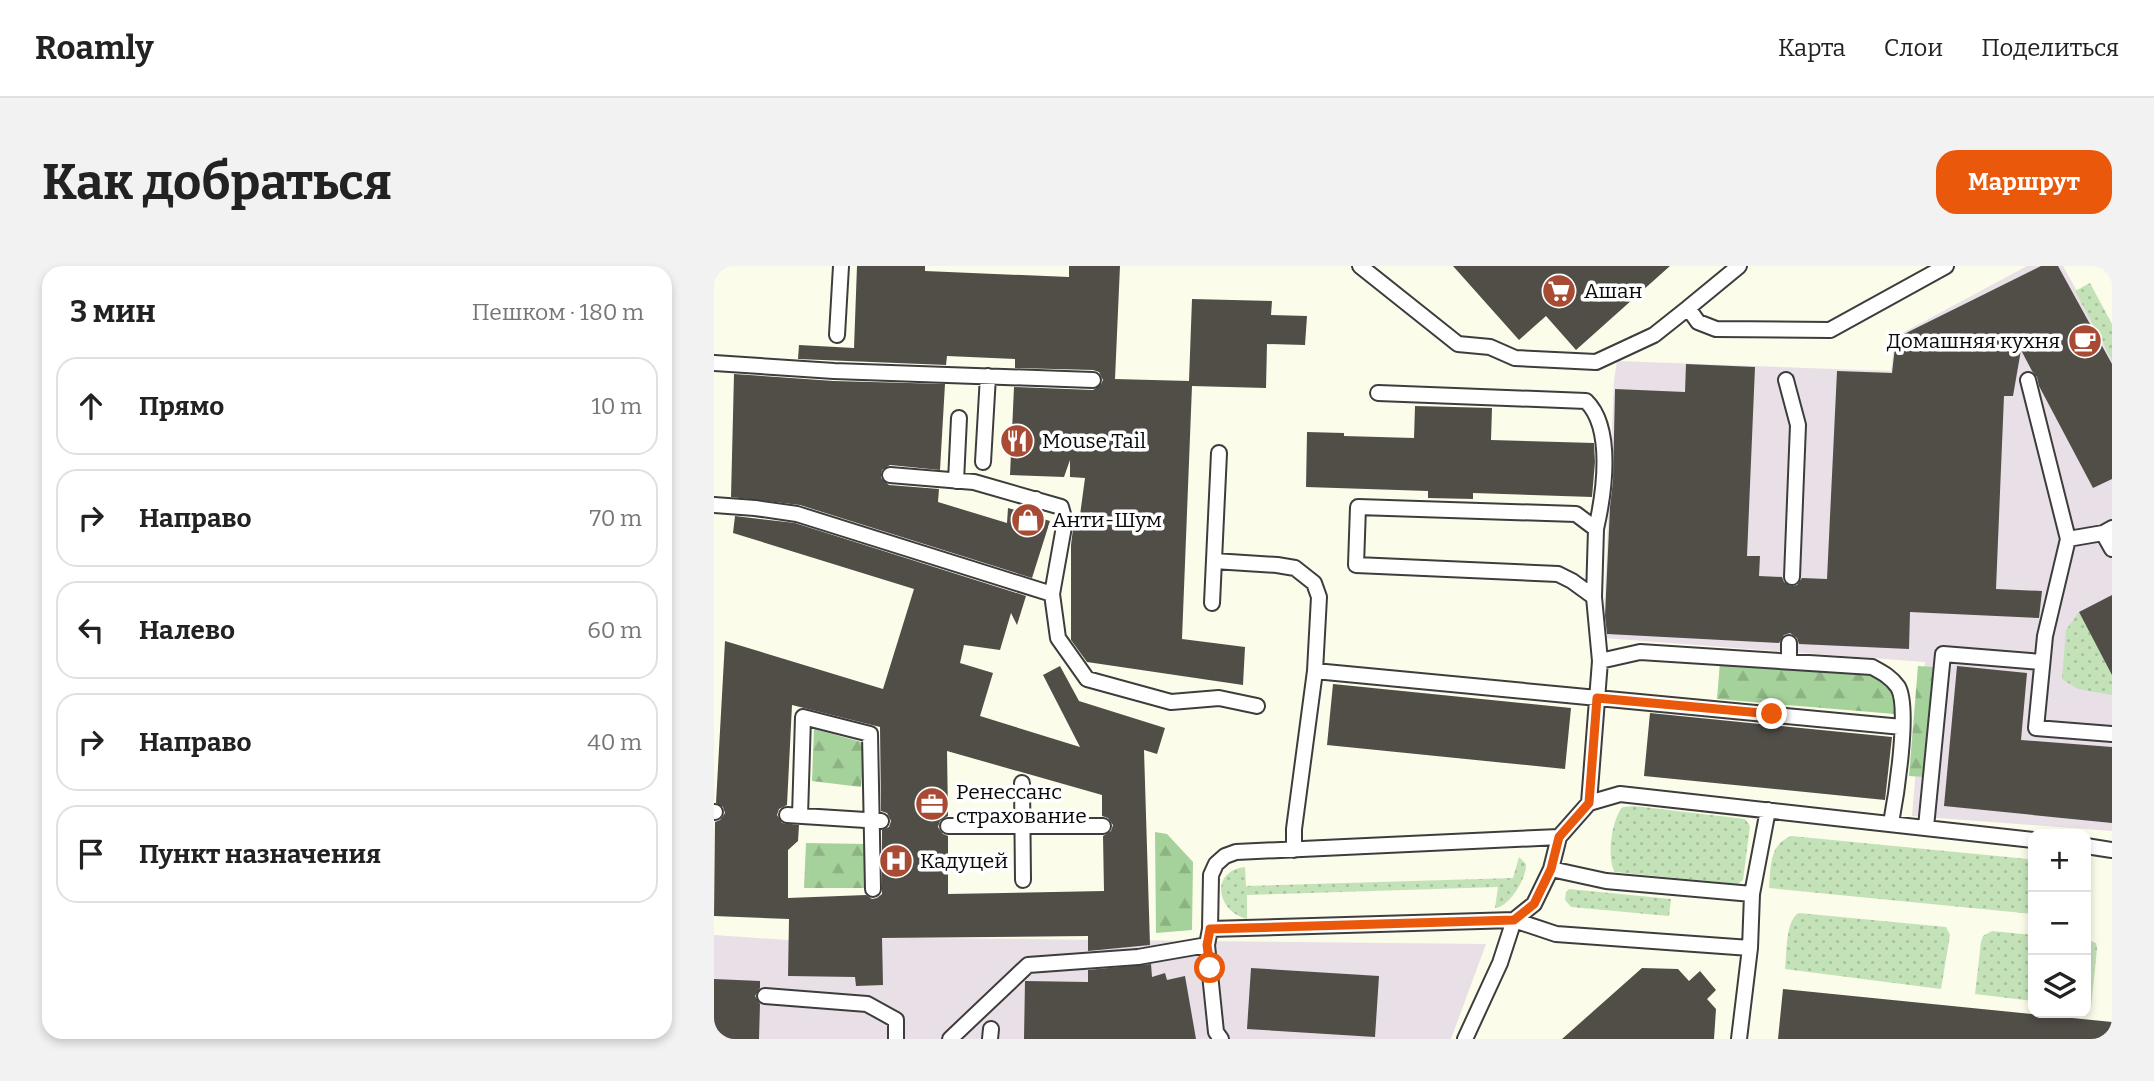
<!DOCTYPE html>
<html lang="ru">
<meta charset="utf-8">
<style>
body{margin:0;font-family:Bitter,serif;background:#f2f2f2;color:#222}
.controls{position:absolute;right:21px;bottom:21px;display:grid;overflow:hidden;border-radius:14px;box-shadow:0 4px 10px #0003}
.controls button{width:63px;height:63px;display:grid;place-items:center;padding:0;border:0;border-bottom:2px solid #e0e0e0;background:#fff;color:#222;font:35px sans-serif}
.stop{position:absolute;width:21px;height:21px;margin:-16px;border:5px solid #ea580c;border-radius:50%;background:#fff}
.stop.end{background:#ea580c;border-color:#fff;box-shadow:0 2px 7px #0008}
.list{margin:0;padding:0;list-style:none}
h2{display:flex;justify-content:space-between;align-items:center;height:91px;margin:0;padding:0 28px;font-size:30px}
h2 small{font-size:23px;font-weight:400;color:#767676}
.list li{display:grid;grid-template-columns:46px 1fr auto;gap:21px;align-items:center;box-sizing:border-box;height:98px;margin:0 14px 14px;padding:0 14px;border:2px solid #e0e0e0;border-radius:21px}
.list b{display:block;font-size:26px;white-space:nowrap}
.list em{font-size:23px;font-style:normal;color:#767676}
.icon{flex:none;width:38px;height:38px;fill:none;stroke:currentColor;stroke-width:2;stroke-linecap:round;stroke-linejoin:round}
.map{position:relative;flex:none;width:1398px;height:773px;overflow:hidden;border-radius:21px}
header{display:flex;align-items:center;gap:42px;box-sizing:border-box;height:98px;padding:0 35px;background:#fff;border-bottom:2px solid #e0e0e0}
header strong{font-size:33px}
nav{display:flex;gap:38px;margin-inline-start:auto;font-size:24px}
.intro{display:flex;align-items:center;justify-content:space-between;box-sizing:border-box;height:168px;padding:0 42px}
h1{margin:0;font-size:49px}
.button{padding:18px 32px;border-radius:21px;background:#ea580c;color:#fff;font-size:24px;font-weight:700}
main{display:flex;gap:42px;padding:0 42px}
aside{flex:1;background:#fff;border-radius:21px;box-shadow:0 4px 10px #0003}
.map>svg:first-child{display:block}
.industrial{fill:#e8dfe7}
.grass{fill:url(#grass-dots)}
.forest{fill:url(#forest-firs)}
.building{fill:#514e48;fill-rule:evenodd}
.lines{fill:none;stroke-linecap:round;stroke-linejoin:round}
.lane-casing{stroke:#3d3d3d;stroke-width:18}
.lane{stroke:#fff;stroke-width:14}
.route{stroke:#ea580c;stroke-width:9}
.labels{text-anchor:middle;dominant-baseline:central;stroke-width:7;stroke-linejoin:round;paint-order:stroke}
.poi-label{font-size:21px;fill:#0a0a0a;stroke:#fff;text-anchor:start}
</style>
<header>
<strong>Roamly</strong>
<nav><a>Карта</a><a>Слои</a><a>Поделиться</a></nav>
</header>
<div class="intro"><h1>Как добраться</h1><a class="button">Маршрут</a></div>
<main>
<aside>
<h2>3 мин<small>Пешком · 180 m</small></h2>
<ul class="list">
<li><svg class="icon" aria-label="ahead" viewBox="0 0 24 24"><path d="M12 20V5M6 11l6-6 6 6"/></svg><div><b>Прямо</b></div><em>10 m</em></li>
<li><svg class="icon" aria-label="right" viewBox="0 0 24 24"><path d="M7 20v-9h11M14 6l5 5-5 5"/></svg><div><b>Направо</b></div><em>70 m</em></li>
<li><svg class="icon" aria-label="left" viewBox="0 0 24 24"><path d="M17 20v-9H6M10 6l-5 5 5 5"/></svg><div><b>Налево</b></div><em>60 m</em></li>
<li><svg class="icon" aria-label="right" viewBox="0 0 24 24"><path d="M7 20v-9h11M14 6l5 5-5 5"/></svg><div><b>Направо</b></div><em>40 m</em></li>
<li><svg class="icon" aria-label="arrive" viewBox="0 0 24 24"><path d="M6 21V4h12l-3 4 3 4H6"/></svg><div><b>Пункт назначения</b></div></li>
</ul>
</aside>
<div class="map">
<svg width="1398" height="773" viewBox="0 0 1398 773">
<defs>
<pattern id="grass-dots" width="8" height="8" patternUnits="userSpaceOnUse" patternTransform="scale(1.75)"><rect width="8" height="8" fill="#c4e2b8"/><path d="M2 2h.1M6 6h.1" fill="none" stroke="#a7c19d" stroke-width="1.8" stroke-linecap="round"/></pattern>
<pattern id="forest-firs" width="22" height="20" patternUnits="userSpaceOnUse" patternTransform="scale(1.75)"><rect width="22" height="20" fill="#a5d19a"/><path d="M5 1l3.5 6h-7zM16 11l3.5 6h-7z" fill="#8db283"/></pattern>
</defs>
<rect width="100%" height="100%" fill="#fcfcea"/>
<path class="industrial" d="M1313,0H1349L1398,88V565L1198,550L1211,396L889,372L900,114L903,95L1177,105L1181,71Z
M0,669L74,674L197,672L772,678L737,773H0Z"/>
<path class="grass" d="M1376,17L1398,58V94L1361,25Z
M1365,346L1381,376L1398,387V429L1364,423L1348,413L1352,364Z
M920,540L1031,553L1036,560L1029,614L1024,618L901,606C892,593 898,551 909,541Z
M1077,570L1314,593L1319,595V648L1055,622C1057,600 1055,579 1077,570Z
M805,591L812,598C813,612 795,641 781,642L784,621L533,629V653C502,645 496,605 531,601L532,620L799,612Z
M855,623L957,633L955,650L857,641L851,634L852,626Z
M1085,647L1232,661L1236,669L1227,723L1071,703C1073,688 1071,654 1085,647Z
M1278,665L1319,669V735L1261,728L1267,676L1269,670Z
M1372,673L1382,677L1383,682L1377,742L1372,741Z"/>
<path class="forest" d="M1006,396L1161,407C1180,421 1183,425 1181,448L1003,433Z
M1204,400L1220,401L1211,511L1195,510Z
M100,463L151,477L147,521L98,515Z
M441,566L453,568L479,596L478,664L442,667Z
M92,577L152,578L153,622H90Z"/>
<path class="building" d="M143,0H211V5L355,11V0H406L401,113L475,115L478,33L558,35L557,49L593,50L591,79L553,78L552,122L478,120L468,373L531,381L529,419L373,396L357,374V279L359,263L364,264L371,212L356,211V194L350,211L296,209L300,121L379,124L387,118L389,114L385,106L379,104L301,102V93L233,90L232,99L84,93L85,79L140,82Z
M739,0H956L862,84L832,50L805,74Z
M1327,0H1344L1398,98V213L1379,222L1325,120L1323,111L1318,105L1307,84L1299,130H1290L1282,323L1328,325L1325,352L1196,346L1195,383L1085,378L1083,372L1076,367L1070,369L1065,377L893,368L891,350L896,241L899,215L901,123L971,126L972,98L1041,101L1033,290H1046L1045,310L1068,311L1070,316L1077,320L1083,319L1088,312L1113,313L1123,105L1178,107L1182,72Z
M20,108L120,115L231,118L226,204L176,199L168,204L167,212L175,219L225,223L224,236L293,257L294,242L308,246V252L314,258H320L326,252L336,255L318,312L86,239L17,231Z
M701,140L778,142L777,174L880,177L881,196L878,231L759,227V233L714,232V225L592,221L593,166L630,167V170L700,172Z
M21,250L81,257L312,330L303,359L297,347L286,384L250,379L246,397L279,407L266,450L366,481L329,409L346,400L365,435L451,462L443,488L430,484L436,679L374,685V670L168,672L169,719L142,720L141,711L74,710L75,653L0,650L1,556L6,554L11,547L9,541L2,537L11,375L169,423L200,323L19,267ZM78,439L166,461L167,545L173,547L177,555L175,561L168,564V628L163,632L158,633L152,629L74,632V584L84,575L85,559L68,557L63,549L65,543L73,539ZM233,485L388,529V550L394,552L399,559L397,565L389,570L390,625L234,628V570L229,568L224,561L226,555L234,550Z
M1398,329V409L1365,346Z
M1243,400L1313,407L1307,474L1398,481V557L1230,540Z
M619,418L857,442L851,503L613,479Z
M936,447L1178,471L1171,534L930,510Z
M437,698L438,711L451,707L453,714L471,710L482,773H310L311,715L374,716V704Z
M537,702L665,710L661,771L533,763Z
M928,702L964,703L975,715L986,705L1002,724L993,733L1002,743L1000,773H848Z
M0,713L46,715V722L41,730L46,738L45,773H0Z
M1069,723L1398,756V773H1064Z"/>
<g class="lines">
<g class="lane-casing">
<path id="lane" d="M646,0L744,78L776,81L801,92L882,96L940,69L974,42
M1025,0L974,42L984,56L1002,63L1116,64L1232,0
M123,69L127,0
M0,97L120,105L379,114
M1072,114L1084,159L1078,311
M1314,114L1354,273L1331,370L1322,462L1398,468
M664,127L872,135C900,162 890,228 882,263
M269,196L274,110
M176,209L260,216L347,241L351,255L338,328
M242,215L245,152
M0,239L41,242L83,248L338,328L344,372L373,413L457,436L505,432L543,440
M317,249L322,233
M1389,267L1398,283
M1354,273L1389,267L1398,262
M500,295L563,299L581,302L600,317L605,331L601,405L580,563V584
M880,331L882,263L862,248L644,241L642,299L844,308L858,315L880,331L886,395
M498,337L505,187
M1075,396V377
M601,405L1188,461
M308,517L309,614
M875,537L886,395L926,386L1158,401C1169,407 1177,411 1184,421C1196,442 1182,531 1177,557
M0,546H1
M73,549L167,555
M86,550L89,451L156,468L159,623
M234,560H389
M1212,561L1229,388L1328,396
M1372,580L1398,584
M837,603L892,615L1038,628
M496,663L800,654L842,668L1036,682
M493,679L502,766L507,773
M51,730L153,738L182,754V773
M236,773L314,699L424,691L493,679L496,663L497,609L502,598L511,590L522,586L845,571
M276,773L277,763
M751,773L786,697L800,654L820,638L837,603L845,571L875,537L906,528L1319,574
M1025,773L1036,682L1038,628L1054,544"/>
</g>
<use href="#lane" class="lane"/>
</g>
<g class="lines">
<path class="route" d="M496,702L493,679L496,663L800,654L820,638L837,603L845,571L875,537L883,432L1058,448"/>
</g>
<defs>
<g id="supermarket-disc" transform="scale(1.75)"><circle r="9.5" fill="#a84b34" stroke="#fff"/><path d="M-6-5.5h2.5l.6 2H6L4.5 2H-2.5L-4.4-4H-6ZM-1.5 3.2a1.3 1.3 0 1 0 .1 0ZM3 3.2a1.3 1.3 0 1 0 .1 0Z" fill="#fff"/></g>
<g id="cafe-disc" transform="scale(1.75)"><circle r="9.5" fill="#a84b34" stroke="#fff"/><path d="M-5.5-4.5H6V0H3Q3 3.5 0 3.5H-2.5Q-5.5 3.5-5.5 0ZM3-3.2v2h1.7v-2ZM-6 4.5H4V6H-6Z" fill="#fff"/></g>
<g id="restaurant-disc" transform="scale(1.75)"><circle r="9.5" fill="#a84b34" stroke="#fff"/><path d="M-5-6h1v4h1v-4h1v4h1v-4h1v5L-1.5 .5V6h-2V.5L-5-1ZM5-6V6H3V1.5H1.5Q1.5-4 5-6Z" fill="#fff"/></g>
<g id="shop-disc" transform="scale(1.75)"><circle r="9.5" fill="#a84b34" stroke="#fff"/><path d="M-5-2.5h2.3a2.7 3.5 0 0 1 5.4 0H5L5.5 6h-11ZM-1.5-2.5h3a1.5 2.3 0 0 0-3 0Z" fill="#fff"/></g>
<g id="office-disc" transform="scale(1.75)"><circle r="9.5" fill="#a84b34" stroke="#fff"/><path d="M-6-3h4V-5.5h4V-3h4V5H-6ZM-1-4.5V-3h2v-1.5ZM-6 0V1H6V0Z" fill="#fff"/></g>
<g id="hospital-disc" transform="scale(1.75)"><circle r="9.5" fill="#a84b34" stroke="#fff"/><path d="M-5-5h3v3.5h4V-5h3V5h-3V1.5h-4V5h-3Z" fill="#fff"/></g>
</defs>
<g fill-rule="evenodd">
<use href="#supermarket-disc" x="845" y="25"/>
<use href="#cafe-disc" x="1371" y="75"/>
<use href="#restaurant-disc" x="303" y="175"/>
<use href="#shop-disc" x="314" y="254"/>
<use href="#office-disc" x="218" y="538"/>
<use href="#hospital-disc" x="182" y="595"/>
</g>
<g class="labels">
<g class="poi-label">
<text x="870" y="25">Ашан</text>
<text x="1346" y="75" text-anchor="end">Домашняя кухня</text>
<text x="328" y="175">Mouse Tail</text>
<text x="338" y="254">Анти-Шум</text>
<text x="242" y="526">Ренессанс<tspan x="242" dy="24">страхование</tspan></text>
<text x="206" y="595">Кадуцей</text>
</g>
</g>
</svg>
<div class="controls">
<button>+</button>
<button>−</button>
<button><svg class="icon" aria-label="layers" viewBox="0 0 24 24"><path d="M12 4l9 5-9 5-9-5zM3 14l9 5 9-5"/></svg></button>
</div>
<div class="stop" style="left:496px;top:702px"></div>
<div class="stop end" style="left:1058px;top:448px"></div>
</div>
</main>
